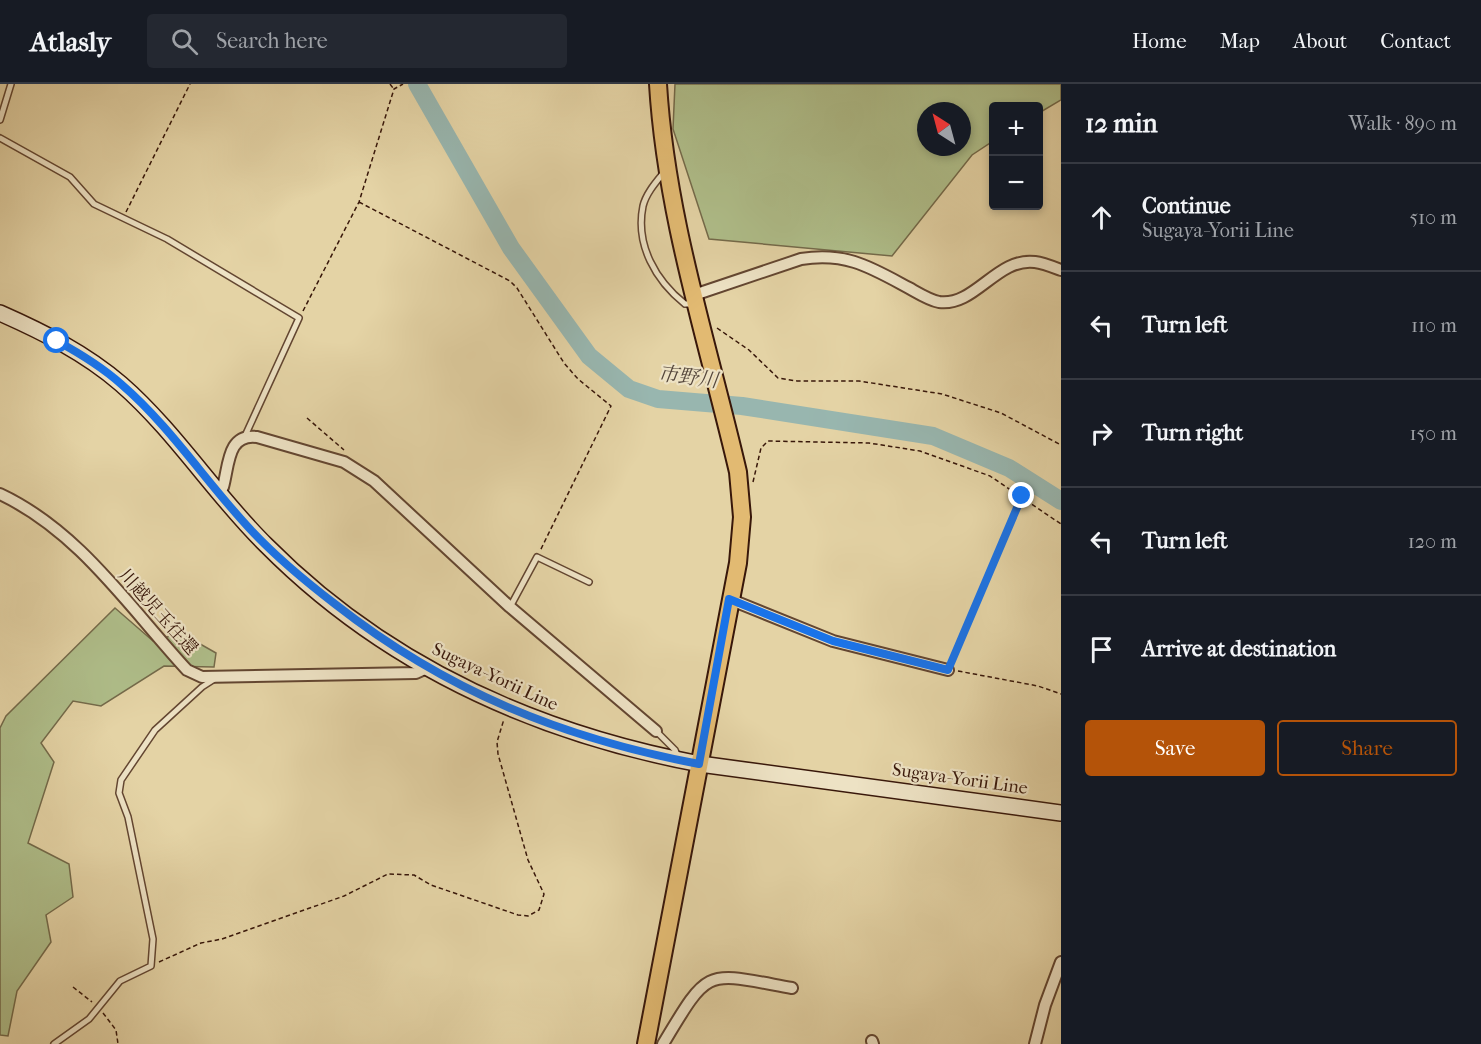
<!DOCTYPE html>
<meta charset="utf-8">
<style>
body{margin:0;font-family:"IM FELL French Canon","Noto Serif JP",serif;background:#242831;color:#f1f3f6}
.controls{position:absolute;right:18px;top:18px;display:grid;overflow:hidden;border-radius:6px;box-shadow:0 3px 9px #0003}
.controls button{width:54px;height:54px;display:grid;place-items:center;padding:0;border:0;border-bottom:2px solid #363941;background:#171b24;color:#f1f3f6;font:30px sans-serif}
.compass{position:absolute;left:917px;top:18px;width:54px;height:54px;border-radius:50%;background:#171b24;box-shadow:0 3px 9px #0003;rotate:324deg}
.stop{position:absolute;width:18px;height:18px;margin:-14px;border:4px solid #1a73e8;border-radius:50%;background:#fff}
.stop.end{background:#1a73e8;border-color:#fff;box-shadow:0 2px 6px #0008}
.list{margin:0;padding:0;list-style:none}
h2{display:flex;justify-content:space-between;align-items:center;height:78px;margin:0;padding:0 24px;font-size:26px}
h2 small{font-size:20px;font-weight:400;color:#9ea1a6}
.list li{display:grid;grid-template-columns:39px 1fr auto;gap:18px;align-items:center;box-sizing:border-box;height:108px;padding:0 24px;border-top:2px solid #363941}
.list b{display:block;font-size:22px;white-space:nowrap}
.list p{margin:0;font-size:20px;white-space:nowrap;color:#9ea1a6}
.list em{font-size:20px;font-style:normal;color:#9ea1a6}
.actions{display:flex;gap:12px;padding:18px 24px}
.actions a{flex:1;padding:14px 0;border:2px solid #b45309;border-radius:6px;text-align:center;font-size:21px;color:#b45309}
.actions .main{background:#b45309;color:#fff}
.icon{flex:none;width:33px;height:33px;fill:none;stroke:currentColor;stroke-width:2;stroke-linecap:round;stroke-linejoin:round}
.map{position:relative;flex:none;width:1061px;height:960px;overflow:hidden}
header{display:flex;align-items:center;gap:36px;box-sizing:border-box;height:84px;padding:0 30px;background:#171b24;border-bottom:2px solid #363941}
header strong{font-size:28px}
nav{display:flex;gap:33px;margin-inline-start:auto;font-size:21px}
.search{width:420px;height:54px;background:#242831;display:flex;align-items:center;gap:15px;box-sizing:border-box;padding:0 21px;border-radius:6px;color:#9ea1a6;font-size:22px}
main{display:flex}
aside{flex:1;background:#171b24}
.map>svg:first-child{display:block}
.green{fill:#afbe8a;stroke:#746a4a;stroke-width:1.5;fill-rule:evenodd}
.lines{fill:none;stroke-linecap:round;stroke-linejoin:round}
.river{stroke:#98b6af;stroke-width:18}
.lane-casing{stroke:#634631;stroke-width:8}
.street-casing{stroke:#634631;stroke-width:14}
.secondary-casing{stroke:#38170a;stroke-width:18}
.primary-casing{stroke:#38170a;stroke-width:20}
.path{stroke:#38170a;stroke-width:1.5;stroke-dasharray:4.5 3;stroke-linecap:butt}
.lane{stroke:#ede2c4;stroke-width:5}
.street{stroke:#ede2c4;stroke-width:10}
.secondary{stroke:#ede2c4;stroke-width:15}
.primary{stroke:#e2ba72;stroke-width:16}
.route{stroke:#1a73e8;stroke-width:8}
.labels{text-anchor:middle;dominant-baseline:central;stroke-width:4.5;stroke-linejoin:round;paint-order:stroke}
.street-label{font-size:18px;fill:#38170a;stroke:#ede2c4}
.water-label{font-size:20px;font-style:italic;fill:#55473c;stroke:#ede2c4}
</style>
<header>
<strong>Atlasly</strong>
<div class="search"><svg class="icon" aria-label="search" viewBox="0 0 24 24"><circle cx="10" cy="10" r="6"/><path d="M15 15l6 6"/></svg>Search here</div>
<nav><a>Home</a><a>Map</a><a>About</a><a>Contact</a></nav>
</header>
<main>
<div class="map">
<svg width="1061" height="960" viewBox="0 0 1061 960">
<rect width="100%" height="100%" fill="#e4d3a5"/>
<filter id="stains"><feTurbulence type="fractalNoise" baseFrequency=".00333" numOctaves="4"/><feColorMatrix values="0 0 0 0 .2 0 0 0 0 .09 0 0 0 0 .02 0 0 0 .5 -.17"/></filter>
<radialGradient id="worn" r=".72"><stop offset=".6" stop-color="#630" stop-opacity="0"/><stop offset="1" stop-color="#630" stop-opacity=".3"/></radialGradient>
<path class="green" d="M675,0H1061V16L1039,29L1038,22H994L993,57L972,71L892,172L709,155L673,45ZM926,27H962V63H926Z
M115,524L153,557L181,549L216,569L214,583L164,582L101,622L73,617L41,659L54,678L28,759L69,780L73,813L46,831L51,858L17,907L8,952L0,951V644L6,632Z"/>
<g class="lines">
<path class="river" d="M417,0L511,164L589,272L629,305L658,315L742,322L933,352L1009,384L1061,417"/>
<g class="lane-casing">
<path id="lane" d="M0,36L11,0
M0,54L70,93L94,120L167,155L299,234L245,352
M665,87C657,97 646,109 643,122C635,161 656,197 685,220H693
M510,523L537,473L589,498
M656,647L675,666L678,673
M54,960L89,935L120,897L151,882L153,855L128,733L119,709L121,696L155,646L202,603L216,594"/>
</g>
<g class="street-casing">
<path id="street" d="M694,211L801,175C847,168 870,183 909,204C918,209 929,216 939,218C975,223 997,173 1035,178C1043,179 1053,183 1061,186
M219,409L223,403C229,382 227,349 257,353L344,378L374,397L510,523L656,647
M0,410C79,447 129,523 187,586L202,593L416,589L427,584
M729,515L833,557L948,586
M872,957L873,960
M663,960C710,882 704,888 792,904
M1035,960L1045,921L1061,878"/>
</g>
<g class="secondary-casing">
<path id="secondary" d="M0,229C43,248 85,269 121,300C175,347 215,411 266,461C385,581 536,649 700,680L1061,729"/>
</g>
<g class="primary-casing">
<path id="primary" d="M646,960L738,479L742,433L738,388C708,259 666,133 658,0"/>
</g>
<path class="path" d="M390,0L393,4
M359,118L510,197L517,204L564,279L578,295L611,322L540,467
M126,128L190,0
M303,227L359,118L394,5L403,0
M717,244L749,266L778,294L797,297H859L942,310L1001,329L1061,361
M307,334L344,366
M753,398L761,364L768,357L869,359L920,367L990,392L1061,440
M952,577L1022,413
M958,587L1038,602L1061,610
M159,878L201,859L222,855L344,812L388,790L414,791L431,801L518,831L528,832L539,826L544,810L528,776L498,670L497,658L504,635
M73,903L92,918
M103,929L116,946L118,960"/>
<use href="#lane" class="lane"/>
<use href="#street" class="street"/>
<use href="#secondary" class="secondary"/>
<use href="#primary" class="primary"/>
</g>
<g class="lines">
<path class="route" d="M57,257C79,269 102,283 121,300C170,342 206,398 250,445C276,473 305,497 335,520C446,607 562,654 699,680L729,515L833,557L948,586L1022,412"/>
</g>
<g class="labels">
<g class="street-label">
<text transform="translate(158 528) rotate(48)">川越児玉往還</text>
<text transform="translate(495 593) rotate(25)">Sugaya-Yorii Line</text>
<text transform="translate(960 695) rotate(8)">Sugaya-Yorii Line</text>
</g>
<g class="water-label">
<text transform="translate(688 293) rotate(7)">市野川</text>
</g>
</g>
<rect width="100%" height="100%" filter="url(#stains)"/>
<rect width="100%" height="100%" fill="url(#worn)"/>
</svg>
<div class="controls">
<button>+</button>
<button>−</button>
</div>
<svg class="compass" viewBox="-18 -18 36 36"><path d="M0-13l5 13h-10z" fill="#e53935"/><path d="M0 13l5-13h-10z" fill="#9ea1a6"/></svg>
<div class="stop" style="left:57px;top:257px"></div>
<div class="stop end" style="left:1022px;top:412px"></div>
</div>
<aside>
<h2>12 min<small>Walk · 890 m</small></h2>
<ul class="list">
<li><svg class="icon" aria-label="ahead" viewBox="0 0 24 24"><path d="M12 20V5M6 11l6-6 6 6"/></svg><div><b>Continue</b><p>Sugaya-Yorii Line</p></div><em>510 m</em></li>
<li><svg class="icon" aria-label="left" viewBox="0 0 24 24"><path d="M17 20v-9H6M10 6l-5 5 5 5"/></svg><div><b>Turn left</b></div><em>110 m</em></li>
<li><svg class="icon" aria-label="right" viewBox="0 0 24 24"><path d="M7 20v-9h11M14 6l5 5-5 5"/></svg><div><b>Turn right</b></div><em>150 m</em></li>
<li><svg class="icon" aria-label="left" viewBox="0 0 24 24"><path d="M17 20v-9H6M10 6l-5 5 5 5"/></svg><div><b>Turn left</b></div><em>120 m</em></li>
<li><svg class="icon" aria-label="arrive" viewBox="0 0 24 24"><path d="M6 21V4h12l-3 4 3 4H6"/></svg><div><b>Arrive at destination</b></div></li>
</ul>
<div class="actions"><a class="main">Save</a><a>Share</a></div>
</aside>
</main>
